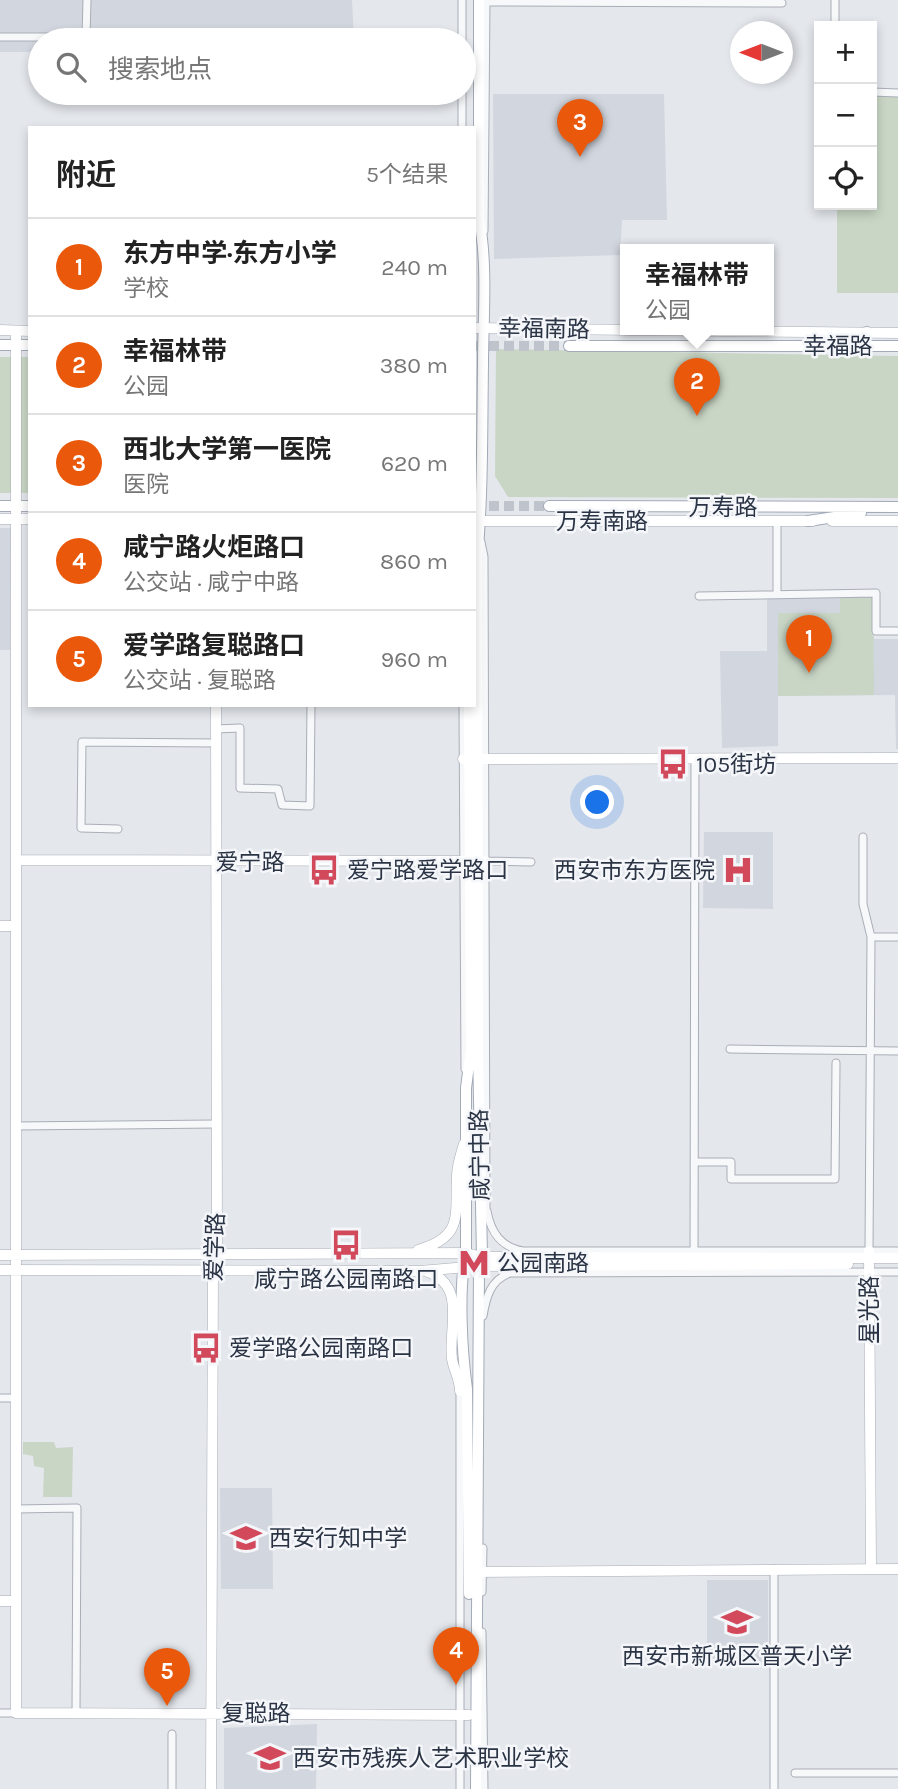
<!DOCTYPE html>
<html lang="zh">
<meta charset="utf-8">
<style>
body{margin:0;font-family:Karla,"Noto Sans SC",sans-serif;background:#f2f2f2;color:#222}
.controls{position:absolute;right:21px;top:21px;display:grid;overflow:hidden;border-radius:0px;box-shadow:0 4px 10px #0003}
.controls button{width:63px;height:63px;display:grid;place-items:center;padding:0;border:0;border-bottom:2px solid #e0e0e0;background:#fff;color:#222;font:35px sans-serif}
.compass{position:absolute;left:730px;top:21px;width:63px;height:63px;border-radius:50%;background:#fff;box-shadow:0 4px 10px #0003;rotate:270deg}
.you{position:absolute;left:598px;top:803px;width:24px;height:24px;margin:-18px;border:5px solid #fff;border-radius:50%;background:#1a73e8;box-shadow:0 0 0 10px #1a73e833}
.badge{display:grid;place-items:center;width:46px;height:46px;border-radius:50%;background:#ea580c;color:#fff;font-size:23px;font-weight:700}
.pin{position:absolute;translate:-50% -58px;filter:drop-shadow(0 2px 4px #0008)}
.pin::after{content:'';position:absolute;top:37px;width:24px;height:21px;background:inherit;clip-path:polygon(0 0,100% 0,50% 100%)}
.popup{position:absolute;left:620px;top:244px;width:154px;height:91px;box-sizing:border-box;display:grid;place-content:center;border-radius:0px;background:#fff;filter:drop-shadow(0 2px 5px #0005);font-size:23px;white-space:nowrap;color:#767676}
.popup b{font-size:26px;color:#222}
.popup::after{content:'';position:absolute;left:50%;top:100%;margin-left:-14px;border:14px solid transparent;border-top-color:#fff}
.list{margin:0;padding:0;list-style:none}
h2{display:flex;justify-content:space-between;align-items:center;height:91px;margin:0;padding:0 28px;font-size:30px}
h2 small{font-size:23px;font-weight:400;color:#767676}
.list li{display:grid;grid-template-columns:46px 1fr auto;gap:21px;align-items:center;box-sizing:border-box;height:98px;padding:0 28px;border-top:2px solid #e0e0e0}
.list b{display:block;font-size:26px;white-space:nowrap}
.list p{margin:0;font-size:23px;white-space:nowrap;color:#767676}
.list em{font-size:23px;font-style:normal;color:#767676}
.icon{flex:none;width:38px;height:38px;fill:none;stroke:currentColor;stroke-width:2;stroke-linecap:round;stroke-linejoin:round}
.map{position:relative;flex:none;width:898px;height:1789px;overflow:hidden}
.search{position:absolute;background:#fff;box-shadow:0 4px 10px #0003;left:28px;top:28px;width:448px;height:77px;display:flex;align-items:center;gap:18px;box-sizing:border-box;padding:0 24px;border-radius:38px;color:#767676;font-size:26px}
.panel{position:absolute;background:#fff;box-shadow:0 4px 10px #0003;left:28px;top:126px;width:448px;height:581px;border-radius:0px}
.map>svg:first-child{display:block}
.built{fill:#d2d6de}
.green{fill:#c9d6c5}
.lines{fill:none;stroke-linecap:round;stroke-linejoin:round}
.primary-tunnel{stroke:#bfc3cb;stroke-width:10;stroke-dasharray:10 5;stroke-linecap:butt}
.street-casing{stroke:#a9aeb7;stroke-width:9}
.secondary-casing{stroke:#a9aeb7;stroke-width:11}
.primary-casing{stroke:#a3abb8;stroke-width:12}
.street{stroke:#f7f8fa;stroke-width:7}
.secondary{stroke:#fff;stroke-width:10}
.primary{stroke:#fff;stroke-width:10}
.labels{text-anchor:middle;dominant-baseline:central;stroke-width:5;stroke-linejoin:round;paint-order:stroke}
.street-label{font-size:23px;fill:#2b3445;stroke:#f4f6f9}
.poi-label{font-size:23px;fill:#2b3445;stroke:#f4f6f9;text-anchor:start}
</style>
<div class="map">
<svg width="898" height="1789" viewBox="0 0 898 1789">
<rect width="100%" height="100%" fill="#e4e7ec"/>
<path class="built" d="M0,0H352L354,40H40V52H0Z
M493,94H664L667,220H622L620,255L494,259Z
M0,528H11L10,650H0Z
M873,597L874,639H898V749H896L895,695L778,696V746L722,748L720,651H767V599Z
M704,832H773V909L703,908Z
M220,1488H272L273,1589H221Z
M707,1580H768V1665L707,1664Z
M317,1724L316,1789H224V1728Z"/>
<path class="green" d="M872,96H898V293H837V205H872Z
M496,349L898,356V498L508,497L495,476Z
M0,357H30V493H0Z
M873,597L874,695L778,696V613H840V598Z
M23,1442H54L56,1448L73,1447L72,1497H43L44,1468L34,1466L33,1456L23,1454Z"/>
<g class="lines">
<path class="primary-tunnel" d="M474,346H569
M474,506H549"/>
<g class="street-casing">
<path id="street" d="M835,0V26
M486,2L782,3
M0,37H86L87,0
M462,40V0
M872,92L898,93
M462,128V93
M484,231L486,0
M777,521V594
M481,542L484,557L486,1209L484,1216
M699,596L876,593V631H898
M463,705L465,1069
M216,729L240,728V788L278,789L282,805L310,806L311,705
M118,829L81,828L82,742L216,743
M863,837V904L871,937L869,1251
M485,861L531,862
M871,937H898
M730,1049L898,1051
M16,1126L216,1124
M694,1162H731V1179H835L836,1063
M487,1211C491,1233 501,1247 523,1251H898
M694,1262L695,758
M483,1316C486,1298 490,1280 510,1273L898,1272
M460,1389V1789
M0,1398H16
M16,1509L77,1508L76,1713
M482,1592L483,1548
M482,1632L484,1789
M0,1713H16
M795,1773H898
M172,1789V1734
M774,1789V1569"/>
</g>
<g class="secondary-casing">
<path id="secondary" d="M474,328L898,333
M0,330L30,331
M16,331V1713L469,1715
M0,519H30
M474,521H813
M832,521H898
M463,759L898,758
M16,860L485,861
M0,926H16
M418,1250C464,1237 455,1215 457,1176C457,1165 461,1154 464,1144
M869,1251L871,1569
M0,1255L466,1253L482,1257L898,1258
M0,1270L420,1271L479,1266L848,1264
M428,1272C467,1286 448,1328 452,1359C454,1371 460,1379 460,1391
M472,1572L898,1569
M0,1601H16
M211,1789L213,1270L217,1253L216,705"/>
</g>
<g class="primary-casing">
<path id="primary" d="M829,343L867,332
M0,345H30
M569,346H898
M0,506H30
M549,506L898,507
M808,521L861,513
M469,1594L467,1389C462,1352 458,1289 466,1253V1088L471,1049L469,705
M476,1789L479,1266L482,1257L478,1047L477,559C483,494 482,429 483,364C483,317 488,266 479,219V0"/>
</g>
<use href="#street" class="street"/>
<use href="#secondary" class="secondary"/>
<use href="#primary" class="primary"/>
</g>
<defs>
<g id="bus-bare" transform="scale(2.415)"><path d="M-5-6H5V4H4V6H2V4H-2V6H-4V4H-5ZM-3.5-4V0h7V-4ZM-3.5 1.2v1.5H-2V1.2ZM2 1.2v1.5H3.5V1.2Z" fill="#d1495b" stroke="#f4f6f9" stroke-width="2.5" paint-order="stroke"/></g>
<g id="hospital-bare" transform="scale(2.415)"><path d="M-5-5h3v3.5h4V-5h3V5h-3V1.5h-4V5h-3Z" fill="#d1495b" stroke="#f4f6f9" stroke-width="2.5" paint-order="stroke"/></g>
<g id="metro-bare" transform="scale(2.415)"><path d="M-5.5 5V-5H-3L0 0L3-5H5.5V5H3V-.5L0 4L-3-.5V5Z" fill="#d1495b" stroke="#f4f6f9" stroke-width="2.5" paint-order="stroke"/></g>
<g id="school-bare" transform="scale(2.415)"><path d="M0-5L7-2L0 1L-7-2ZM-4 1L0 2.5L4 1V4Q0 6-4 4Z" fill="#d1495b" stroke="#f4f6f9" stroke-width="2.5" paint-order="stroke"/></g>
</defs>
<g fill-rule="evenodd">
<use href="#bus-bare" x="673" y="764"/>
<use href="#bus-bare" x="324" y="870"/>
<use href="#hospital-bare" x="738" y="870"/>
<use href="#bus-bare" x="346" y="1245"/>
<use href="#metro-bare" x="474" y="1263"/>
<use href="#bus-bare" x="206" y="1348"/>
<use href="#school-bare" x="246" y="1538"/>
<use href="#school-bare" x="737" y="1622"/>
<use href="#school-bare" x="270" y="1758"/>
</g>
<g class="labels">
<g class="street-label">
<text transform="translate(544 329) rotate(1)">幸福南路</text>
<text x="838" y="346">幸福路</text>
<text x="723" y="507">万寿路</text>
<text x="602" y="521">万寿南路</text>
<text x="250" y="862">爱宁路</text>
<text transform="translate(480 1155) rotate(-91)">咸宁中路</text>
<text transform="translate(215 1247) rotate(-88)">爱学路</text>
<text transform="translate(869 1310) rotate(-90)">星光路</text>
<text x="256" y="1713">复聪路</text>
</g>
<g class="poi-label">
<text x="696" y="764">105街坊</text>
<text x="347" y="870">爱宁路爱学路口</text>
<text x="715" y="870" text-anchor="end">西安市东方医院</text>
<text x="497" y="1263">公园南路</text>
<text x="346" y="1279" text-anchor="middle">咸宁路公园南路口</text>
<text x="229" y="1348">爱学路公园南路口</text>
<text x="269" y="1538">西安行知中学</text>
<text x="737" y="1656" text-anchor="middle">西安市新城区普天小学</text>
<text x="293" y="1758">西安市残疾人艺术职业学校</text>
</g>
</g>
</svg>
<div class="controls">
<button>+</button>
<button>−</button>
<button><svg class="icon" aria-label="locate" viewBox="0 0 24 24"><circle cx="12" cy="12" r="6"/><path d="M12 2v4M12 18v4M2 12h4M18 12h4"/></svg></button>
</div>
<svg class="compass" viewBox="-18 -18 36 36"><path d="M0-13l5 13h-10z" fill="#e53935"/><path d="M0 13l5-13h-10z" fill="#767676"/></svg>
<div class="you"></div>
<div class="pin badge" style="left:809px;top:673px">1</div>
<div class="pin badge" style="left:697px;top:416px">2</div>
<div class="popup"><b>幸福林带</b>公园</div>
<div class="pin badge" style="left:580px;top:157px">3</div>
<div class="pin badge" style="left:456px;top:1685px">4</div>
<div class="pin badge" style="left:167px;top:1706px">5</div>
<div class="search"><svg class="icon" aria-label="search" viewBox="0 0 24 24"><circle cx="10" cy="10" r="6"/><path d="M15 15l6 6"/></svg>搜索地点</div>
<section class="panel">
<h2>附近<small>5个结果</small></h2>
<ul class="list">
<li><span class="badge">1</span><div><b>东方中学·东方小学</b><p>学校</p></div><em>240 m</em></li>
<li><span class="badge">2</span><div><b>幸福林带</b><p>公园</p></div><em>380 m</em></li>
<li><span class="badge">3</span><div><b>西北大学第一医院</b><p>医院</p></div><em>620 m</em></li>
<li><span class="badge">4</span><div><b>咸宁路火炬路口</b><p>公交站 · 咸宁中路</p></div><em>860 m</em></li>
<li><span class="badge">5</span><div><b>爱学路复聪路口</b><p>公交站 · 复聪路</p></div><em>960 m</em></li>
</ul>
</section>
</div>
